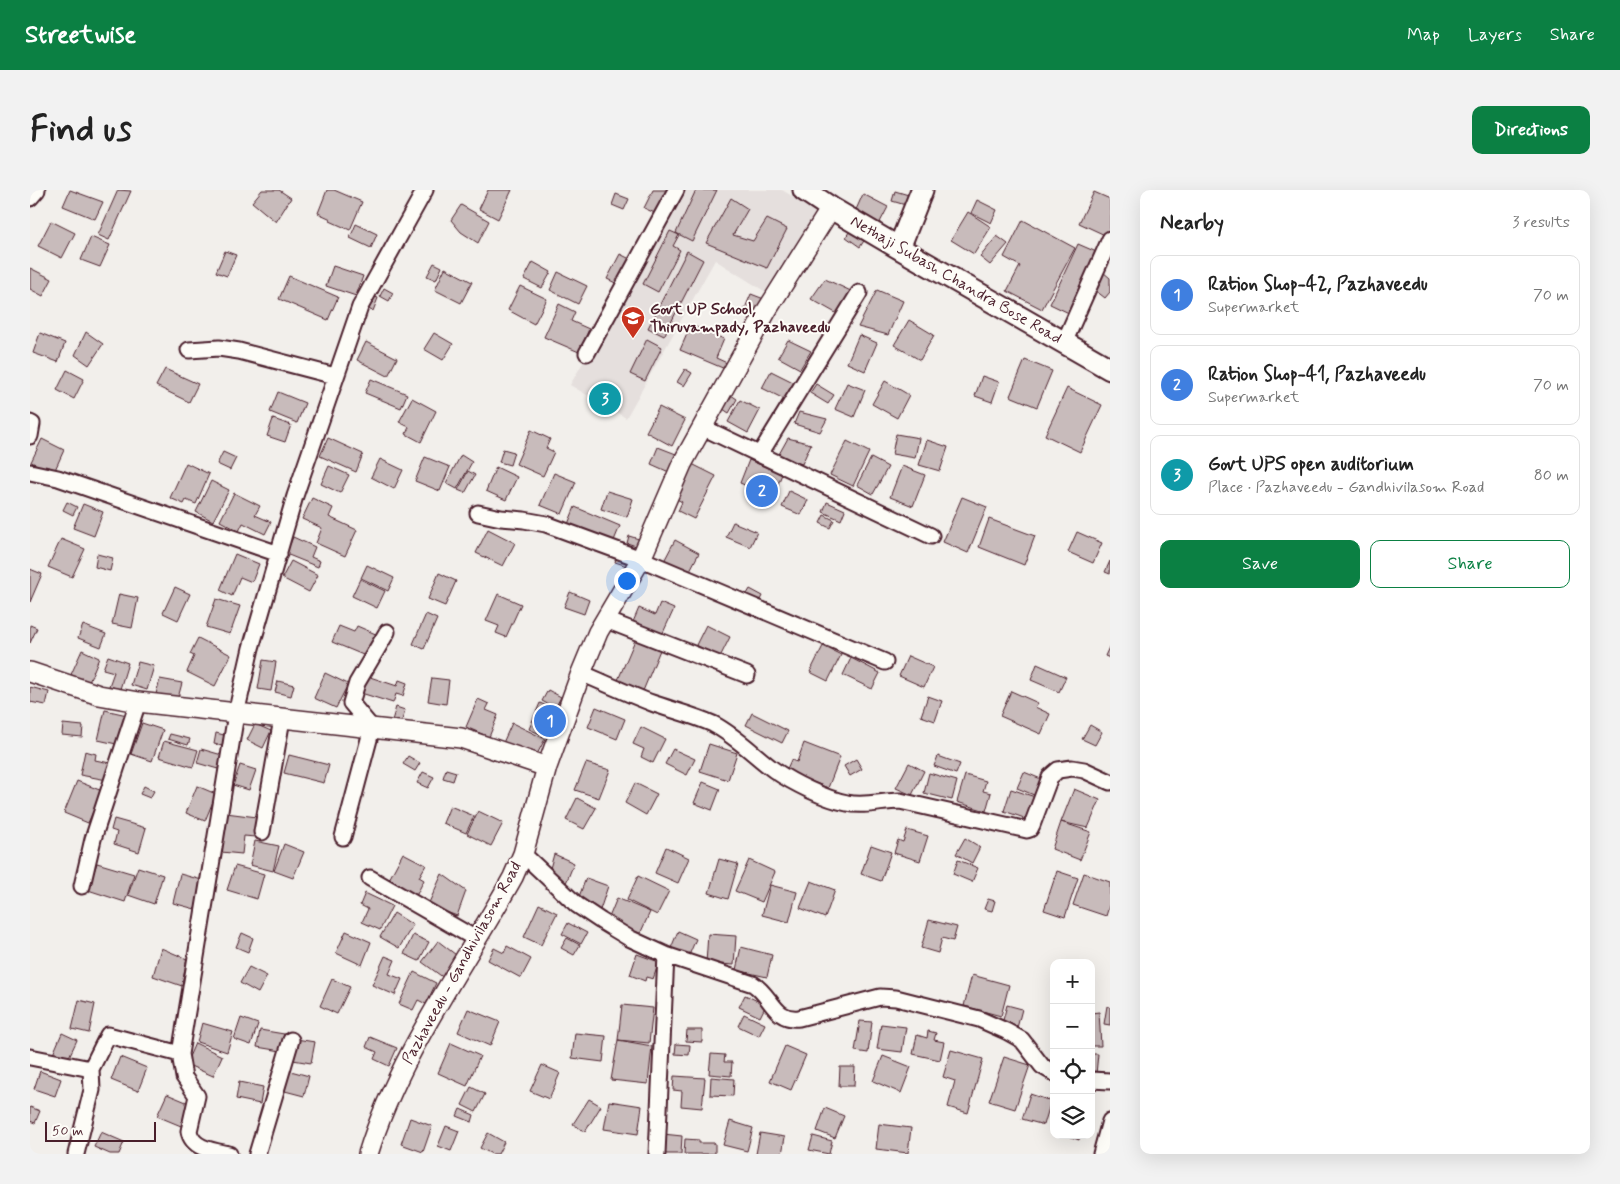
<!DOCTYPE html>
<meta charset="utf-8">
<style>
body{margin:0;font-family:Mynerve,sans-serif;background:#f2f2f2;color:#222}
.controls{position:absolute;right:15px;bottom:15px;display:grid;overflow:hidden;border-radius:10px;box-shadow:0 5px 20px #0002}
.controls button{width:45px;height:45px;display:grid;place-items:center;padding:0;border:0;border-bottom:1px solid #e0e0e0;background:#fff;color:#222;font:25px sans-serif}
.scale{position:absolute;left:15px;bottom:12px;width:111px;box-sizing:border-box;padding-left:5px;border:2px solid #4a1f2b;border-top:0;font-size:14px;line-height:18px;white-space:nowrap;color:#4a1f2b;-webkit-text-stroke:4px #fdfcf7;paint-order:stroke}
.you{position:absolute;left:596px;top:390px;width:18px;height:18px;margin:-12px;border:4px solid #fff;border-radius:50%;background:#1a73e8;box-shadow:0 0 0 8px #1a73e833}
.badge{display:grid;place-items:center;width:32px;height:32px;border-radius:50%;background:#0b8043;color:#fff;font-size:16px;font-weight:700}
.pin{position:absolute;translate:-50% -50%;border:2px solid #fff;box-shadow:0 1px 5px #0006}
.list{margin:0;padding:0;list-style:none}
h2{display:flex;justify-content:space-between;align-items:center;height:65px;margin:0;padding:0 20px;font-size:21px}
h2 small{font-size:16px;font-weight:400;color:#767676}
.list li{display:grid;grid-template-columns:32px 1fr auto;gap:15px;align-items:center;box-sizing:border-box;height:80px;margin:0 10px 10px;padding:0 10px;border:1px solid #e0e0e0;border-radius:10px}
.list b{display:block;font-size:19px;white-space:nowrap}
.list p{margin:0;font-size:16px;white-space:nowrap;color:#767676}
.list em{font-size:16px;font-style:normal;color:#767676}
.actions{display:flex;gap:10px;padding:15px 20px}
.actions a{flex:1;padding:11px 0;border:1px solid #0b8043;border-radius:10px;text-align:center;font-size:18px;color:#0b8043}
.actions .main{background:#0b8043;color:#fff}
.icon{flex:none;width:28px;height:28px;fill:none;stroke:currentColor;stroke-width:2;stroke-linecap:round;stroke-linejoin:round}
.map{position:relative;flex:none;width:1080px;height:964px;overflow:hidden;border-radius:10px}
header{display:flex;align-items:center;gap:30px;box-sizing:border-box;height:70px;padding:0 25px;background:#0b8043;color:#fff}
header strong{font-size:24px}
nav{display:flex;gap:28px;margin-inline-start:auto;font-size:18px}
.intro{display:flex;align-items:center;justify-content:space-between;box-sizing:border-box;height:120px;padding:0 30px}
h1{margin:0;font-size:35px}
.button{padding:12px 22px;border-radius:10px;background:#0b8043;color:#fff;font-size:18px;font-weight:700}
main{display:flex;gap:30px;padding:0 30px}
aside{flex:1;background:#fff;border-radius:10px;box-shadow:0 5px 20px #0002}
.map>svg:first-child{display:block}
.built{fill:#e5dfdd}
.building{fill:#c8bbbb;stroke:#4a1f2b}
.lines{fill:none;stroke-linecap:round;stroke-linejoin:round}
.minor-casing{stroke:#4a1f2b;stroke-width:19}
.tertiary-casing{stroke:#4a1f2b;stroke-width:22}
.secondary-casing{stroke:#4a1f2b;stroke-width:25}
.minor{stroke:#fdfcf7;stroke-width:15}
.tertiary{stroke:#fdfcf7;stroke-width:19}
.secondary{stroke:#fdfcf7;stroke-width:21}
.labels{text-anchor:middle;dominant-baseline:central;stroke-width:4;stroke-linejoin:round;paint-order:stroke}
.street-label{font-size:16px;fill:#4a1f2b;stroke:#fdfcf7}
.poi-label{font-size:16px;font-weight:bold;fill:#4a1f2b;stroke:#fdfcf7;text-anchor:start}
</style>
<header>
<strong>Streetwise</strong>
<nav><a>Map</a><a>Layers</a><a>Share</a></nav>
</header>
<div class="intro"><h1>Find us</h1><a class="button">Directions</a></div>
<main>
<div class="map">
<svg width="1080" height="964" viewBox="0 0 1080 964">
<rect width="100%" height="100%" fill="#f2efeb"/>
<filter id="ink" filterUnits="userSpaceOnUse"><feTurbulence type="fractalNoise" baseFrequency=".02" numOctaves="2"/><feDisplacementMap in="SourceGraphic" scale="10" xChannelSelector="R" yChannelSelector="G"/><feConvolveMatrix kernelMatrix="1 2 1 2 8 2 1 2 1" color-interpolation-filters="sRGB"/></filter>
<g filter="url(#ink)">
<path class="built" d="M652,0H752L789,22L739,104L685,70L596,228L540,195Z"/>
<path class="building" d="M40,0L73,12L65,29L33,16Z
M88,0L101,1L79,50L68,45Z
M232,0H249L261,8L246,32L222,12Z
M297,0H304L332,12L320,40L300,31L301,29L288,23Z
M458,0H482L468,29L449,19Z
M623,0H644L631,26L614,18Z
M666,0H687L662,51L646,43Z
M865,1L882,6L879,16L862,11Z
M1064,2L1080,9V39L1077,46L1049,33Z
M586,4L599,9L594,20L582,15Z
M833,4L858,17L848,36L825,22Z
M701,8L718,19L703,45L723,51L737,29L757,39L737,78L676,53Z
M947,10L967,20L961,33L941,23Z
M431,15L459,31L448,53L431,42L421,30Z
M938,22L961,37L944,64L921,50Z
M993,30L1045,58L1012,119L977,101L990,76L974,67Z
M21,31L45,43L32,68L8,56Z
M326,34L347,44L341,58L320,48Z
M822,37L837,46L830,57L816,47Z
M640,41L649,45L643,56L650,60L628,102L613,94Z
M967,46L978,54L960,75L950,67Z
M61,47L80,55L70,77L51,70Z
M1048,54L1071,64L1043,125L1020,114Z
M195,61L206,65L197,86L186,82Z
M657,61L673,70L634,146L618,138Z
M590,64L604,71L592,96L577,89Z
M503,72L521,82L512,98L494,89Z
M404,73L412,77L406,90L397,86Z
M303,76L333,86L326,106L296,96Z
M0,78L22,89L13,106L0,99Z
M415,78L442,92L431,113L405,100Z
M528,82L557,96L548,114L520,100Z
M1073,82L1080,88V102L1075,108L1061,97Z
M259,86L308,107L298,130L249,109Z
M795,89L823,102L811,126L781,109Z
M490,96L517,109L504,134L478,120Z
M354,98L363,103L359,111L350,106Z
M847,100L873,111L858,145L828,137Z
M721,104L734,109L726,128L713,123Z
M339,105L348,108L343,121L335,118Z
M529,114L545,122L541,131L559,139L549,162L514,147Z
M879,130L904,145L890,170L864,155Z
M661,135L694,149L686,168L697,173L695,179L650,160Z
M56,142L73,154L59,175L45,165Z
M10,143L35,153L28,172L3,163Z
M404,143L423,154L413,170L394,159Z
M829,145L847,153L835,181L817,173Z
M617,149L632,157L615,191L600,184Z
M758,150L781,161L770,179L748,167Z
M336,152L367,168L358,186L327,170Z
M995,170L1022,181L1007,217L980,206Z
M135,179L168,194L159,212L126,196Z
M655,179L662,183L654,196L647,192Z
M37,180L54,189L44,209L27,200Z
M741,181L765,193L756,210L732,198Z
M952,186L969,192L962,212L945,206Z
M341,189L377,204L371,218L335,203Z
M855,191L879,205L867,228L842,214Z
M817,193L835,200L824,227L805,219Z
M786,194L804,205L798,214L780,203Z
M566,195L589,210L584,221L560,207Z
M1037,198L1072,215L1050,262L1015,245Z
M248,202L275,213L267,233L240,222Z
M701,205L707,209L699,223L693,219Z
M382,208L406,221L391,252L376,244L379,237L369,232Z
M710,210L730,220L718,243L698,232Z
M629,217L655,230L642,256L616,242Z
M769,222L797,229L790,242L764,234Z
M243,229L261,235L255,252L237,246Z
M501,240L520,249L516,258L524,262L513,286L486,274Z
M866,244L889,248L885,268L862,264Z
M298,248L333,264L326,282L290,266Z
M758,248L781,254L772,274L748,266Z
M12,249L34,260L24,282L1,272Z
M897,250L918,257L910,281L889,275Z
M817,251L839,262L823,296L800,285Z
M628,257L646,264L639,282L621,274Z
M473,259L484,262L480,275L469,272Z
M193,262L206,268L200,280L187,274Z
M431,265L442,272L427,299L416,293Z
M395,267L420,277L410,301L385,291Z
M841,268L858,277L843,304L827,295Z
M350,269L373,280L364,299L341,287Z
M719,270L752,284L743,307L710,293Z
M156,273L179,284L166,314L156,310L154,314L140,308Z
M662,274L686,286L664,329L648,321L652,312L645,308Z
M299,276L319,285L310,303L291,294Z
M872,276L895,285L883,316L860,307Z
M466,277L487,287L476,310L456,301Z
M438,281L445,285L435,303L428,300Z
M524,283L546,292L532,324L510,315Z
M181,291L199,300L183,331L166,322Z
M577,301L603,309L597,327L571,319Z
M759,301L778,310L771,325L752,317Z
M204,303L230,316L225,325L241,332L235,344L213,333L209,341L190,331Z
M932,307L957,317L938,363L913,352Z
M282,308L303,318L299,327L327,340L315,366L286,353L292,338L272,329Z
M37,312L47,317L43,325L33,320Z
M797,312L815,320L811,330L793,322Z
M53,314L73,322L64,346L43,338Z
M545,317L590,336L583,353L538,334Z
M794,325L804,330L800,338L790,333Z
M959,329L1005,346L994,375L949,357Z
M703,332L727,342L720,357L696,347Z
M458,339L485,353L473,376L446,363Z
M1047,342L1072,353L1063,373L1038,362Z
M599,346L612,350L609,357L597,353Z
M263,347L285,357L281,367L290,371L288,377L256,364Z
M31,349L55,359L42,387L18,377Z
M645,350L669,363L658,384L634,371Z
M67,364L83,368L80,381L65,377Z
M205,364L229,374L222,392L210,387L202,406L190,400Z
M587,365L600,369L597,376L585,372Z
M261,371L288,385L279,402L252,388Z
M1080,371V384L1075,382Z
M337,375L364,388L358,401L331,388Z
M0,379L12,384L0,412Z
M409,383L426,391L415,416L398,409Z
M330,389L355,401L347,418L322,406Z
M145,397L160,404L148,430L133,423Z
M720,399L733,406L728,416L714,409Z
M540,402L559,410L554,424L534,417Z
M89,404L108,408L102,438L82,434Z
M468,404L491,414L476,447L466,443L469,436L456,431Z
M186,409L210,416L200,444L176,437Z
M630,413L644,419L632,445L603,432L609,418L625,425Z
M396,424L407,429L394,459L383,454Z
M0,435L7,438L0,453Z
M53,435L76,444L71,457L48,448Z
M676,435L700,447L690,467L666,455Z
M309,436L324,442L327,436L348,445L338,467L302,452Z
M168,448L201,465L185,496L157,482L164,466L160,464Z
M605,450L630,460L613,501L588,490Z
M1080,455V468L1075,466Z
M793,456L811,465L798,491L780,482Z
M52,460L69,468L57,497L39,489Z
M78,466L98,473L90,499L79,496L84,482L73,479Z
M878,466L903,477L894,497L869,486Z
M821,468L850,483L842,499L813,485Z
M233,470L246,472L241,501L228,499Z
M108,472L124,476L117,500L101,495Z
M1007,474L1036,487L1029,502L1001,490Z
M295,483L318,494L306,518L284,508Z
M337,486L367,496L369,490L377,493L373,506L366,504L363,513L331,503Z
M402,488L419,490L416,514L398,511Z
M130,489L152,493L148,508L126,504Z
M248,491L264,495L261,506L245,502Z
M0,497L19,502L16,515L0,512Z
M518,500L531,507L525,518L512,511Z
M981,501L1008,513L1005,517L1020,524L1011,544L970,526Z
M898,506L912,511L905,531L891,526Z
M448,509L459,514L456,520L468,525L459,547L436,537Z
M510,513L534,524L523,550L499,539Z
M366,517L375,520L370,537L361,534Z
M566,517L595,529L587,549L558,537Z
M75,520L97,525L91,555L68,550Z
M722,523L758,541L752,553L716,535Z
M112,533L133,540L122,571L101,564Z
M482,533L515,549L504,570L472,555Z
M33,534L53,536L52,547L32,545Z
M225,534L241,541L233,558L217,550Z
M1060,535L1072,542L1065,555L1052,549Z
M611,537L635,549L623,573L611,567L614,559L603,554Z
M186,543L194,545L192,556L184,554Z
M140,544L160,549L158,555L138,549Z
M134,551L168,560L163,577L129,567Z
M774,553L810,567L798,598L756,581L761,570L767,572Z
M679,554L707,563L698,590L670,581Z
M171,559L192,565L188,579L167,573Z
M643,559L665,569L657,585L635,574Z
M55,561L66,564L65,570L80,573L77,590L50,585Z
M259,565L299,575L294,593L254,583Z
M378,566L390,573L385,581L373,574Z
M908,566L930,574L926,584L904,576Z
M826,569L832,579L820,586L814,576Z
M556,573L580,580L569,608L545,600Z
M879,573L894,581L882,605L866,598Z
M210,575L226,580L219,600L203,595Z
M416,579L426,582L423,591L413,588Z
M393,582L404,587L398,598L387,593Z
M994,582L1011,589L1004,605L987,598Z
M899,583L927,591L922,610L894,603Z
M935,585L956,591L953,601L961,603L956,621L927,612Z
M47,591L72,601L58,633L34,623Z
M673,592L690,599L682,620L664,613Z
M605,593L627,604L616,625L595,613Z
M114,596L124,601L120,608L110,604Z
M167,596L186,604L175,631L156,623Z
M981,599L1008,608L1000,630L974,621Z
M1044,599L1070,610L1058,638L1031,632Z
M547,608L566,618L554,639L536,630Z
M420,616L444,626L436,643L413,633Z
M448,621L473,633L461,656L437,644Z
M196,623L227,627L225,647L214,646L212,664L191,662Z
M84,629L116,638L109,662L84,654L87,642L81,640Z
M1031,632L1061,642L1050,670L1022,659Z
M877,640L898,646L890,671L864,663L868,650L873,652Z
M935,648L950,657L942,673L926,664Z
M225,651L249,656L243,681L220,675Z
M254,654L274,662L263,688L244,681Z
M841,655L861,662L851,691L831,684Z
M636,657L659,668L648,693L625,683Z
M373,663L396,675L389,687L394,690L383,712L355,697Z
M524,664L544,673L534,698L519,682Z
M689,669L708,674L698,709L679,703Z
M719,670L745,682L732,712L705,701Z
M928,670L948,678L942,692L923,684Z
M67,673L104,684L95,712L58,700Z
M205,676L234,684L227,709L197,700Z
M108,677L133,685L124,714L98,705Z
M1027,681L1048,688L1035,727L1014,720Z
M1054,683L1080,692V713L1076,726L1043,715Z
M150,684L172,690L165,719L143,713Z
M412,684L436,701L427,726L398,715Z
M608,686L639,701L627,725L597,710Z
M556,688L578,696L570,720L547,712Z
M781,691L805,700L795,728L770,718Z
M740,695L767,702L759,732L732,725Z
M335,703L362,716L350,740L332,732L338,719L330,715Z
M587,708L620,722L610,744L578,730Z
M958,709L965,711L962,721L954,719Z
M509,714L527,723L511,755L494,747Z
M364,723L383,735L369,758L350,747Z
M899,730L927,737L923,751L912,748L908,763L891,758Z
M538,733L557,743L551,754L532,744Z
M316,741L341,752L332,775L306,763Z
M648,741L666,749L657,770L639,763Z
M212,743L223,748L218,762L206,757Z
M678,744L706,746L704,775L676,773Z
M383,745L399,752L389,771L374,764Z
M537,748L550,755L544,765L531,758Z
M408,751L430,768L414,788L392,772Z
M477,756L501,769L491,788L458,770L464,758L474,763Z
M711,757L742,765L737,787L706,780Z
M131,758L157,769L152,796L123,786Z
M607,764L629,772L623,789L616,787L615,791L600,785Z
M355,766L365,770L359,784L372,789L365,805L342,795Z
M219,777L237,786L228,803L210,793Z
M384,782L406,793L396,814L388,810L383,820L369,814Z
M942,785L979,795L971,826L934,816Z
M302,789L320,797L307,824L290,816Z
M715,805L736,815L730,827L709,817Z
M49,810L65,814L59,843L42,839Z
M592,815L623,818L619,853L588,850Z
M977,815L992,819L987,838L972,834Z
M1077,816L1080,817V835L1074,834Z
M438,819L470,832L460,856L428,842Z
M1069,822L1071,856H1061V823Z
M714,824L735,834L729,846L708,836Z
M211,828L228,834L221,855L204,849Z
M830,831L842,832L838,863L825,861Z
M172,833L203,842L197,862L167,852Z
M851,834L876,837L872,862L847,859Z
M230,840L254,844L251,861L227,857Z
M657,840H672V852L656,851Z
M898,841L906,843L904,850L914,852L910,870L883,864L887,845L897,848Z
M32,843L47,850L37,871L23,864Z
M545,843L576,846L573,872L542,868Z
M340,847L367,858L359,876L344,869L347,862L336,857Z
M266,849L285,852L281,873L263,870Z
M588,850L622,856L618,894L581,890Z
M165,853L192,866L183,886L156,874Z
M421,853L450,866L437,896L408,883Z
M646,854L660,855L659,865L645,864Z
M755,856L776,865L761,900L740,891Z
M921,860L953,869L938,923L918,917L925,891L913,887Z
M681,864L695,865L694,872H702L701,886L679,884Z
M1061,864H1068L1066,884L1061,883Z
M853,866L881,877L871,903L843,891Z
M90,867L117,878L108,901L81,890Z
M974,867L1000,875L985,919L959,911Z
M512,875L530,883L519,909L500,901Z
M810,877H825L824,896H809Z
M257,880L279,886L274,906L251,900Z
M10,881L31,889L25,906L4,899Z
M644,886L675,888L672,918L651,916L652,901L643,900Z
M681,887L704,889L703,906L680,905Z
M209,892L233,897L230,914L206,909Z
M441,897L455,904L446,922L432,915Z
M137,904L161,914L151,936L127,926Z
M1000,904L1021,911L1014,935L992,929Z
M559,909L571,916L555,942L543,934Z
M579,911L612,916L608,944L574,939Z
M0,917L10,921L5,933L0,931Z
M795,918L814,926L805,948L787,941Z
M430,919L444,925L442,932L427,926Z
M380,928L402,936L393,962L371,954Z
M700,931L723,938L717,961L693,955Z
M849,934L881,938L878,963L846,959Z
M416,936L429,941L421,961L408,956Z
M71,942L94,952L89,964H80L64,957Z
M458,943L474,952L468,964H462L450,958Z
M730,943L755,947L752,964H726Z
M633,944L652,946L651,964H632Z
M1036,945H1050L1049,950Z
M783,946L802,951L799,964L779,960Z
M655,949L669,950V953H685V964H654Z"/>
<g class="lines">
<g class="minor-casing">
<path id="minor" d="M0,8L7,0
M1034,153L1080,49
M159,160L189,158L209,161L305,186
M557,163L646,0
M0,233L2,234L0,246
M672,237L901,346
M730,264L829,103
M0,282L28,288L249,364
M448,323L471,328L494,330L516,334L611,369L855,472
M576,430L717,485
M551,483C575,493 598,504 622,513C642,520 663,525 683,534C706,546 724,565 744,580C763,593 795,609 817,613C835,617 852,611 870,611L997,640L1000,639L1002,635L1020,587L1028,580L1042,578L1054,580L1080,592
M232,642L252,529
M313,647L342,538L321,513L327,493L357,442
M493,664L547,715L571,731L599,748L636,765L723,794C742,806 744,831 769,828L850,807L866,808L949,829L976,841L992,850L1012,876L1024,883
M340,688L446,749
M52,696L63,649L108,512
M150,864L154,887L167,906L159,941C162,959 184,961 199,964
M0,867L61,879
M1061,890L1080,891
M46,964L62,900L61,879L78,845L150,864L206,524L221,458L265,306L330,117L395,0
M227,964L261,850
M627,964L636,765
M1071,964L1080,931"/>
</g>
<g class="tertiary-casing">
<path id="tertiary" d="M0,482L69,505L108,512L431,548L517,577
M338,964C369,864 433,777 483,687L493,664L517,577L551,483L568,442L611,369L652,274L737,120L801,18"/>
</g>
<g class="secondary-casing">
<path id="secondary" d="M774,0L801,18L869,58L1080,179
M869,58L892,0"/>
</g>
<use href="#minor" class="minor"/>
<use href="#tertiary" class="tertiary"/>
<use href="#secondary" class="secondary"/>
</g>
</g>
<defs>
<g id="school-pin" transform="scale(1.25)"><path d="M0 17L-7.5 6A9.5 9.5 0 1 1 7.5 6Z" fill="#c8321e" stroke="#fdfcf7"/><path d="M0-5L7-2L0 1L-7-2ZM-4 1L0 2.5L4 1V4Q0 6-4 4Z" fill="#fff"/></g>
</defs>
<g fill-rule="evenodd">
<use href="#school-pin" x="603" y="128"/>
</g>
<g class="labels">
<g class="street-label">
<text transform="translate(926 90) rotate(30)">Nethaji Subash Chandra Bose Road</text>
<text transform="translate(432 773) rotate(-61)">Pazhaveedu - Gandhivilasom Road</text>
</g>
<g class="poi-label">
<text x="620" y="119">Govt UP School,<tspan x="620" dy="18">Thiruvampady, Pazhaveedu</tspan></text>
</g>
</g>
</svg>
<div class="controls">
<button>+</button>
<button>−</button>
<button><svg class="icon" aria-label="locate" viewBox="0 0 24 24"><circle cx="12" cy="12" r="6"/><path d="M12 2v4M12 18v4M2 12h4M18 12h4"/></svg></button>
<button><svg class="icon" aria-label="layers" viewBox="0 0 24 24"><path d="M12 4l9 5-9 5-9-5zM3 14l9 5 9-5"/></svg></button>
</div>
<div class="scale">50 m</div>
<div class="you"></div>
<div class="pin badge" style="left:520px;top:531px;background:#3f7fe0">1</div>
<div class="pin badge" style="left:732px;top:301px;background:#3f7fe0">2</div>
<div class="pin badge" style="left:575px;top:209px;background:#0f9aa8">3</div>
</div>
<aside>
<h2>Nearby<small>3 results</small></h2>
<ul class="list">
<li><span class="badge" style="background:#3f7fe0">1</span><div><b>Ration Shop-42, Pazhaveedu</b><p>Supermarket</p></div><em>70 m</em></li>
<li><span class="badge" style="background:#3f7fe0">2</span><div><b>Ration Shop-41, Pazhaveedu</b><p>Supermarket</p></div><em>70 m</em></li>
<li><span class="badge" style="background:#0f9aa8">3</span><div><b>Govt UPS open auditorium</b><p>Place · Pazhaveedu - Gandhivilasom Road</p></div><em>80 m</em></li>
</ul>
<div class="actions"><a class="main">Save</a><a>Share</a></div>
</aside>
</main>
